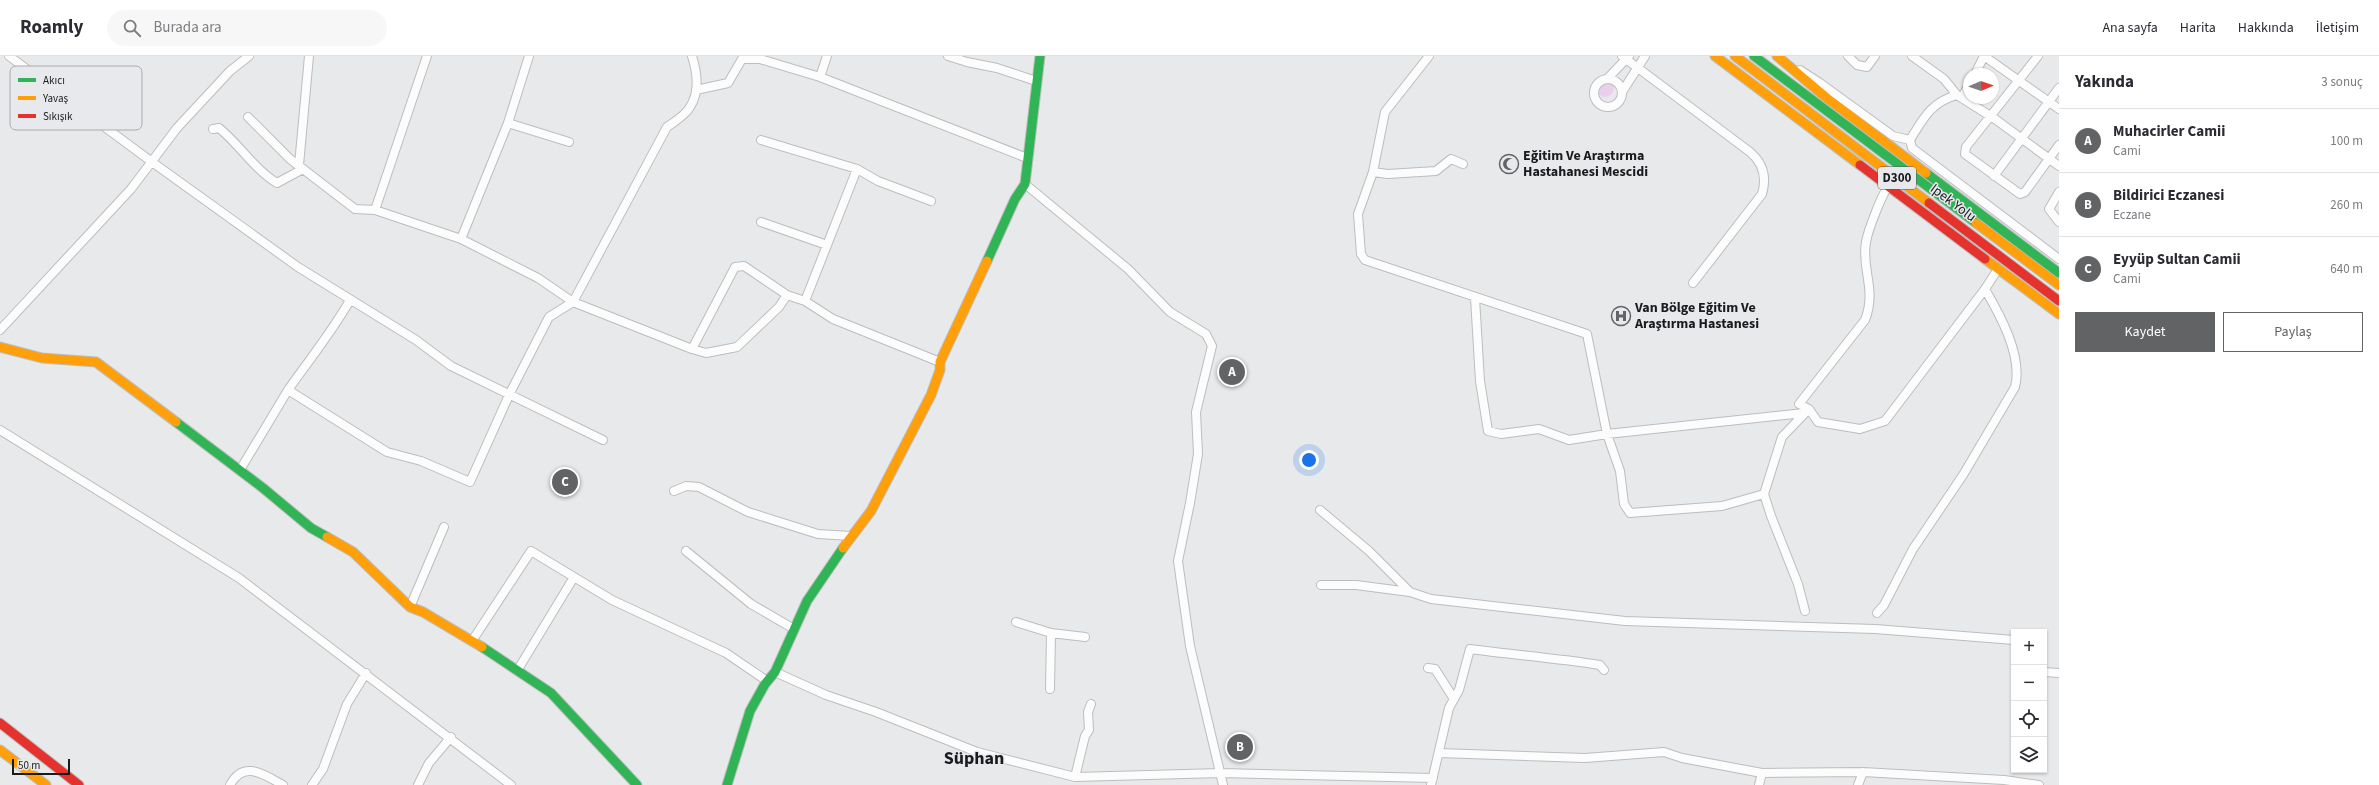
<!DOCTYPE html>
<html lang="tr">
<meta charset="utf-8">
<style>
body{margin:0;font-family:"Source Sans 3",sans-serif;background:#f7f7f7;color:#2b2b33}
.controls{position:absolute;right:12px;bottom:12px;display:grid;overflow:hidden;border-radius:0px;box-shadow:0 1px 3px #0004}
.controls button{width:36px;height:36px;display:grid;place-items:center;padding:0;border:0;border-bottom:1px solid #e1e1e2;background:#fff;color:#2b2b33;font:20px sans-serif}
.compass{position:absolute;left:1963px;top:12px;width:36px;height:36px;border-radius:50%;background:#fff;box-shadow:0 1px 3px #0004;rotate:88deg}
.scale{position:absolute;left:12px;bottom:10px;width:58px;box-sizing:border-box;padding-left:4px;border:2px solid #1a1b1c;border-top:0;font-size:11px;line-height:14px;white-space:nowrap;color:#1a1b1c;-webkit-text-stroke:3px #e7e9ec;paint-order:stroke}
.you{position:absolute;left:1309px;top:404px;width:14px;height:14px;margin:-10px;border:3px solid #fff;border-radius:50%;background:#1a73e8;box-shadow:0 0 0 6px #1a73e833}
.badge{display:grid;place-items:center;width:26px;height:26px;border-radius:50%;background:#626364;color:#fff;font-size:13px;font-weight:700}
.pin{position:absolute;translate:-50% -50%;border:2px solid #fff;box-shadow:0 1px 4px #0006}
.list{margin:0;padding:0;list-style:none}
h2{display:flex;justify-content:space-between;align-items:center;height:52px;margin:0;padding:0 16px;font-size:17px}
h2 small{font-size:13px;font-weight:400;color:#7c7c81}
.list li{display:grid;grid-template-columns:26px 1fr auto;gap:12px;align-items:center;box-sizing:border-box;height:64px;padding:0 16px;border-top:1px solid #e1e1e2}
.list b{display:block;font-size:15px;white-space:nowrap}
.list p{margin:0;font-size:13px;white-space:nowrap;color:#7c7c81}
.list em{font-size:13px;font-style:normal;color:#7c7c81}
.actions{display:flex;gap:8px;padding:12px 16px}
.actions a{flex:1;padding:9px 0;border:1px solid #626364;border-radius:0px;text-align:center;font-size:14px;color:#626364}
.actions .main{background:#626364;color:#fff}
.icon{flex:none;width:22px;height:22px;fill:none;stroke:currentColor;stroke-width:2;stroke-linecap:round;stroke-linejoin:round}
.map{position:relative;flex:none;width:2059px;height:729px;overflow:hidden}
header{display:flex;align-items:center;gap:24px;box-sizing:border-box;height:56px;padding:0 20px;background:#fff;border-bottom:1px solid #e1e1e2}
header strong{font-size:19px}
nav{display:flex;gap:22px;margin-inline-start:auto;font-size:14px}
.search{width:280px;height:36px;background:#f7f7f7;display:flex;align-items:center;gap:10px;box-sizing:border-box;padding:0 14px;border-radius:22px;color:#7c7c81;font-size:15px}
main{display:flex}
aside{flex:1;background:#fff}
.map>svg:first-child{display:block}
.green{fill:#eacfec}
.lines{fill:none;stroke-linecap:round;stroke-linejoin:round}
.street-casing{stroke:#bcbdbe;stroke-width:10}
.fast-casing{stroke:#bcbdbe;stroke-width:11}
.slow-casing{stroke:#bcbdbe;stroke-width:11}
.jam-casing{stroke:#bcbdbe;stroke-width:11}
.street{stroke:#fcfcfc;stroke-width:8}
.fast{stroke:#30b455;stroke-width:9}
.slow{stroke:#ff9f0a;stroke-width:9}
.jam{stroke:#e5322d;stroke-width:9}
.labels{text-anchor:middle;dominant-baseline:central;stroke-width:3;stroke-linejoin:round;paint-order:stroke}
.shield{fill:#e7e9ec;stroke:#58595a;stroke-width:1}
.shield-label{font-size:13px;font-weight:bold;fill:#1a1b1c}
.poi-label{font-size:14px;font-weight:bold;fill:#1a1b1c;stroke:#e7e9ec;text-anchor:start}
.street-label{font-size:14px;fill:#1a1b1c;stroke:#e7e9ec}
.district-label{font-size:18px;font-weight:bold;fill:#1a1b1c;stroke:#e7e9ec}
.key{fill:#e7e9ec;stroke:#aaabae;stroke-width:1}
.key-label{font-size:11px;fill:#1a1b1c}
</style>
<header>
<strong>Roamly</strong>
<div class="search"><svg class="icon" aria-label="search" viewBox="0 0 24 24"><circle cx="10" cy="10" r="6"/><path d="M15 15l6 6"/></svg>Burada ara</div>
<nav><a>Ana sayfa</a><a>Harita</a><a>Hakkında</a><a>İletişim</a></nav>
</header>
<main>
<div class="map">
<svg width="2059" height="729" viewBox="0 0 2059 729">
<rect width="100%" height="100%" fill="#e8e9eb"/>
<path class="green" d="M1596 32a9 9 0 1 1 18 0a9 9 0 1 1-18 0Z"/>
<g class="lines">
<g class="street-casing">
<path id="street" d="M9,0L152,106L298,211L416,284L451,310L603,384
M948,0L967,6L997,12L1036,25
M1429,0L1385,56L1373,116L1358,158L1361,198L1365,204L1587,278L1607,378L1620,415L1624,448L1630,457L1722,450L1764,438
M1622,0L1750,96C1763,107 1767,121 1762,138L1693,227
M1848,0L1857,9L1867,11L1875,0
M1912,0L1944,23L1957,39
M2038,0L1966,91L1965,98L2020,138L2025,136L2059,89
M1800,14L1820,27L1893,80L1910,84
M1975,18L1984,0L2059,53
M820,21L827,0
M1608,22L1629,0
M1594 37a14 14 0 1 1 28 0a14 14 0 1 1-28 0Z
M696,34L728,27L742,3H760L820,21L1027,102
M1622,36L1645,0
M1962,41L1969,29
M248,61L290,103L355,153L375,154L461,183L538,222L573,246L692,293L706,297L737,291L779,251L787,239L805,245L857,113
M508,67L569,86
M213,73L219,72C239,88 254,113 277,127L303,113
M761,84L857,113L878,125L931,145
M299,109L309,0
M2059,110L1995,63L1957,39C1931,46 1923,63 1910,84L1912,92L2059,203
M1373,116L1388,118L1436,115L1451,103L1463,108
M1994,120L2059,32
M1025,128L1128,213L1170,256L1206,278L1212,290L1196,356L1198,398L1190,447L1178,505L1190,590L1223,729
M2059,136L2049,153L2059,166
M375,154L427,0
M761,166L827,189
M461,183L508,67L529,0
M1475,242L1480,325L1488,375L1501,378L1539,373L1569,384L1607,378L1804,357
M805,245L833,263L940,306
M0,274L131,133L177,72L230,15L249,0
M692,293L735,211L744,210L787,239
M288,334C309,304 332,276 350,244
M1809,353L1818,366L1860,373L1885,365L1985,233
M0,374L239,522L511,729
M240,414L288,334L387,396L421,405L470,426L510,337L549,261L573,246L667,71C674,66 686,59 690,51C700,36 697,16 692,0
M674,435L686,430L699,431L748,456L818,478L851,480
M1320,454L1369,495L1410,536L1431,543L1625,565L1875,573L2014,584
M686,495L751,548L794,573
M1321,529H1356L1410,536
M410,551L444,471
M1805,555L1798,528L1771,460L1764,438L1782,381L1809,353L1799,348L1865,264C1877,233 1861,214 1866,186C1868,174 1882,138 1889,129
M1877,557L1884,549L1913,493L1963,419L2015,331C2023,300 2000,259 1985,233L1998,213
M1016,566L1051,577L1085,581
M472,585L531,495L612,544L726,597L767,625
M1428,612L1435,613L1454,643
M517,615L574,521
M775,616L826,639L876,656L977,696L1075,721L1221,717L1433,722
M2044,616L2059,617
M1050,633L1051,577
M1439,697L1585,702L1664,696L1682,702L1762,717L1863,716L2004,724L2039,729
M1075,721L1085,680L1089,674L1088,656L1091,648
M230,729C244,703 264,719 283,729
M312,729L323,713L347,648L366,617
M418,729L429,707L451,681
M1431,729L1449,652L1459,634L1470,593C1514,599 1557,602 1600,609L1604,614
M1759,729L1762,717
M1858,729L1863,716"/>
</g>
<g class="fast-casing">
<path id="fast" d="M1754,0L1976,167
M1926,117L2059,217
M987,205L1015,143L1025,128L1040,0
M176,366L263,432L311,472L327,481
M482,591L551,637L637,729
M727,729L750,655L765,628L775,616L807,545L843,492"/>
</g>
<g class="slow-casing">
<path id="slow" d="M1715,0L1860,109
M1735,0L1929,147
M1777,0L1828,43L1926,117
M1976,167L2059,229
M1985,203L2059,258
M0,291L42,302L96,306L176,366
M327,481L353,496L410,551L423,556L482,591
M843,492L871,455L931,339L940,314V306L987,205
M0,694L46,729"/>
</g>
<g class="jam-casing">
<path id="jam" d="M1860,109L1985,203
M1929,147L2059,245
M0,667L79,729"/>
</g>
<use href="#street" class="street"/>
<use href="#fast" class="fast"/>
<use href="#slow" class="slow"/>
<use href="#jam" class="jam"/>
</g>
<defs>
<g id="mosque-ring" transform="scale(1)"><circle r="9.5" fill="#e7e9ec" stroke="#626364" stroke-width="1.5"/><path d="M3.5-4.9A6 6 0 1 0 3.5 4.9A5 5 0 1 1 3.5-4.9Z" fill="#626364"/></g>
<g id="hospital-ring" transform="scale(1)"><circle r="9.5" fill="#e7e9ec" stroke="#626364" stroke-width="1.5"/><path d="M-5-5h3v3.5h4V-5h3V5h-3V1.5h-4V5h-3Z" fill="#626364"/></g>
</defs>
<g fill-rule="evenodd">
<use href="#mosque-ring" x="1509" y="108"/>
<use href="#hospital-ring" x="1621" y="260"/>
</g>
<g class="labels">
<rect class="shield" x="1878" y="111" width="38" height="22" rx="3"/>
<g class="shield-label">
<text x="1897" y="122">D300</text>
</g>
<g class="poi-label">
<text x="1523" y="100">Eğitim Ve Araştırma<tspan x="1523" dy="16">Hastahanesi Mescidi</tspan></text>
<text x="1635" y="252">Van Bölge Eğitim Ve<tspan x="1635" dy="16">Araştırma Hastanesi</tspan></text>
</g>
<g class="street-label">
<text transform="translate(1953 147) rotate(37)">Ipek Yolu</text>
</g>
<g class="district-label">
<text x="974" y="702">Süphan</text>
</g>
</g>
<rect x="10" y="10" width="132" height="64" rx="6" class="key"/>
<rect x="18" y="22" width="18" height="4" fill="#30b455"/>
<rect x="18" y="40" width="18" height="4" fill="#ff9f0a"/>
<rect x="18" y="58" width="18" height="4" fill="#e5322d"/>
<g class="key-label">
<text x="43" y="28">Akıcı</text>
<text x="43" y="46">Yavaş</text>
<text x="43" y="64">Sıkışık</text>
</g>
</svg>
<div class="controls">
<button>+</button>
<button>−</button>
<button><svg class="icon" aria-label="locate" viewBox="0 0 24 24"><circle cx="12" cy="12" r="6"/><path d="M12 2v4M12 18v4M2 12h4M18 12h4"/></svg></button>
<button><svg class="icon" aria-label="layers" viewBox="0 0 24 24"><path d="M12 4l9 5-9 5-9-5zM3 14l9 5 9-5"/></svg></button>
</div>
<svg class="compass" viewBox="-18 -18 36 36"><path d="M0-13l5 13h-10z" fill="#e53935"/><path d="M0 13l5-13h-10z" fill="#7c7c81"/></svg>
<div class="scale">50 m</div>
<div class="you"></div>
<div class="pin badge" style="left:1232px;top:316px">A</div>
<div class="pin badge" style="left:1240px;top:691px">B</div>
<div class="pin badge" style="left:565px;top:426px">C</div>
</div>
<aside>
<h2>Yakında<small>3 sonuç</small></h2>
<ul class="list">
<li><span class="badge">A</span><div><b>Muhacirler Camii</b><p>Cami</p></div><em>100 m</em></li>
<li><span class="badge">B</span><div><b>Bildirici Eczanesi</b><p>Eczane</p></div><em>260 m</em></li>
<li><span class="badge">C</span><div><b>Eyyüp Sultan Camii</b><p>Cami</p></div><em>640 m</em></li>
</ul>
<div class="actions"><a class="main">Kaydet</a><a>Paylaş</a></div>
</aside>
</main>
